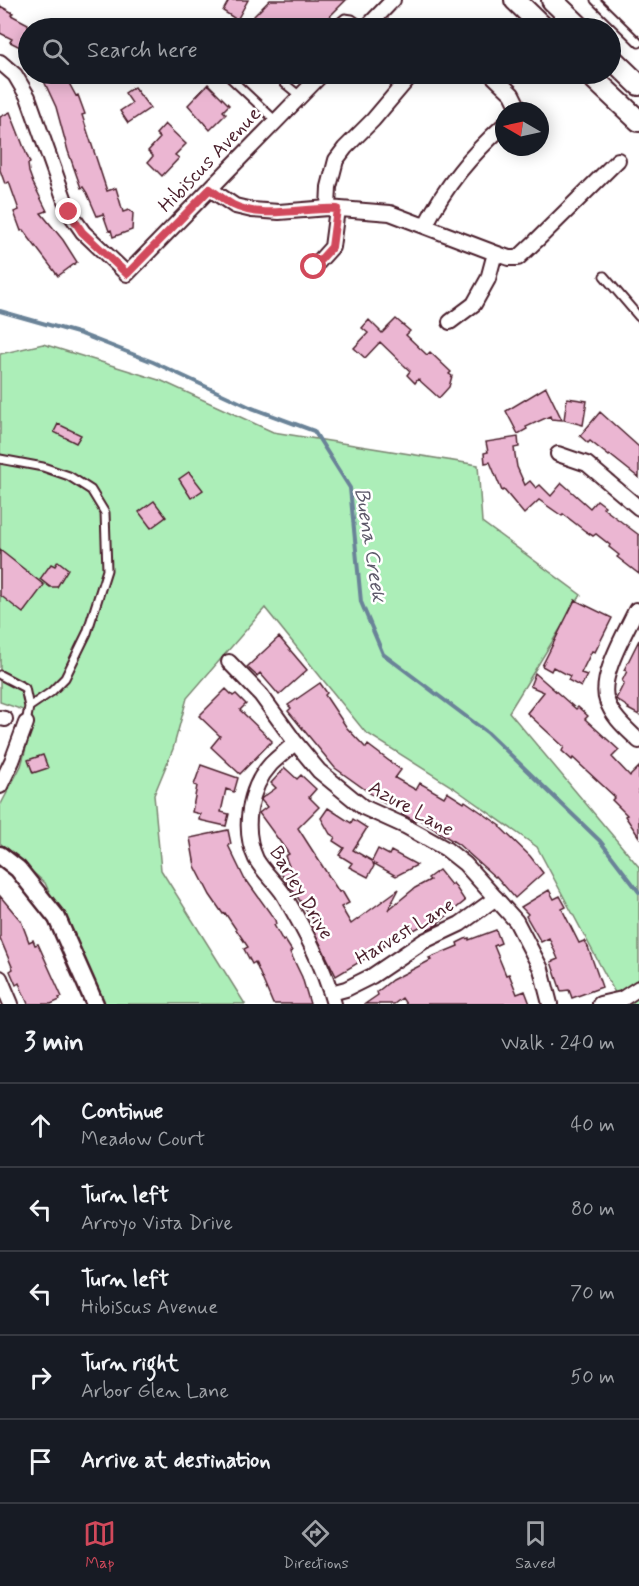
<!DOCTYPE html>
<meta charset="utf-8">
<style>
body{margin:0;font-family:Mynerve,sans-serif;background:#20242c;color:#f1f3f6}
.compass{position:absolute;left:495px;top:102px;width:54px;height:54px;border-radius:50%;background:#171b24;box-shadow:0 3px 15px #0003;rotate:279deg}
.stop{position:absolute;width:18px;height:18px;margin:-14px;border:4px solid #d1495b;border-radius:50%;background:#fff}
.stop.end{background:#d1495b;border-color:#fff;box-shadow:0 2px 6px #0008}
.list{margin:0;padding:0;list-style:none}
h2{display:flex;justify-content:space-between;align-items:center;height:78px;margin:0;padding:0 24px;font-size:26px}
h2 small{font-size:20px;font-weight:400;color:#9ea1a6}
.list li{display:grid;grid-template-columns:39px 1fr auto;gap:18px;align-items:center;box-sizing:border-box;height:84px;padding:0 24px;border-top:2px solid #363941}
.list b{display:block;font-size:22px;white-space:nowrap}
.list p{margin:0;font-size:20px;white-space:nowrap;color:#9ea1a6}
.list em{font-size:20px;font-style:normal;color:#9ea1a6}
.icon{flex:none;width:33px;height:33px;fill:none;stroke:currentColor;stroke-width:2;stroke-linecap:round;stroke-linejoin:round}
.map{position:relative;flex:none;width:639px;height:1004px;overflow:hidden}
.search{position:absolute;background:#171b24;box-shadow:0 3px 15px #0003;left:18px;right:18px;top:18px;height:66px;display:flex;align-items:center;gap:15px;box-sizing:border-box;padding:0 21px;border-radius:33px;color:#9ea1a6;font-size:22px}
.sheet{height:498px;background:#171b24}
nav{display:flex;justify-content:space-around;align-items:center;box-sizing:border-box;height:84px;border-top:2px solid #363941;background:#171b24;font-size:16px;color:#9ea1a6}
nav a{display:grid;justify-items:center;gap:3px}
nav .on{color:#d1495b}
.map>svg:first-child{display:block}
.green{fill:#aceeb8;stroke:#7b8672;stroke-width:1.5}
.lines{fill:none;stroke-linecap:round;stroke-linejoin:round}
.stream{stroke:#6a8398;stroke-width:4}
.building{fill:#ebb6d2;stroke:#4a1f2b;stroke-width:1.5}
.service-casing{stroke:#4a1f2b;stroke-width:11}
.minor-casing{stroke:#4a1f2b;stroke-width:18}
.tertiary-casing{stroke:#4a1f2b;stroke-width:21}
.secondary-casing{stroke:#4a1f2b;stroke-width:24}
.service{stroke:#fff;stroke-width:7}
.minor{stroke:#fff;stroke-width:14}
.tertiary{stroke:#fff;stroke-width:16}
.secondary{stroke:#fff;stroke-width:20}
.route{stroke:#d1495b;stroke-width:8}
.labels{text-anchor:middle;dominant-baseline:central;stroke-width:5;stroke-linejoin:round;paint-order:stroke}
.street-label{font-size:20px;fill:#4a1f2b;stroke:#fff}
.water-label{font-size:21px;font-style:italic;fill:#5d596a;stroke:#fff}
</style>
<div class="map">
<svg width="639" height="1004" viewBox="0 0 639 1004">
<rect width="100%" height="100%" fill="#fff"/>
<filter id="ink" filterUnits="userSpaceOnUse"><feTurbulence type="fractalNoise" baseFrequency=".0167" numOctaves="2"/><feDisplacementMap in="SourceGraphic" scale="12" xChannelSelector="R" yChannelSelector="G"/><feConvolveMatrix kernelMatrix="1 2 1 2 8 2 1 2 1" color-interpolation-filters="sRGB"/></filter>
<g filter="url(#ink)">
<path class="green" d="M43,344L162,381L273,432L478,465L482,522L581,595L509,712L639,867V1004H621L537,847L454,788L365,732L265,608L187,698L173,749L154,795L161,870L245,1004H102L45,883L0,843V806L21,766L30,734L23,710L0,702V354Z"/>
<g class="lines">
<path class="stream" d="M0,311L81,334L153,362L252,408L314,431L350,488L361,602L383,654L488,733L600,841L639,892"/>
</g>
<path class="building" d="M229,0H248L237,20L223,11Z
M270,0H346L318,28H260L251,19Z
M0,6L13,13L11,15L28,24V51L10,42L12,39L0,33Z
M59,74H64L76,96L78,95L85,114L82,115L107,191L116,188L123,212L129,210L133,213L132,230L113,237L111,230L109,231L103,214L97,216L87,193L83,187L81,188L68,151L56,107L44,81Z
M208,84L229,105L223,111L226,114L210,130L188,105Z
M134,87L150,108L128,123L120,111L132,103L125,93Z
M10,112L30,163L28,164L29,172L33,183L47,211L41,213L63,240L77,262L58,276L23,230L21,231L14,212L19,210L9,182L5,184L0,170V117Z
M165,124L186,144L175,155L179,158L162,176L148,162L153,156L148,151L160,138L156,134Z
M396,319L410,331L406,335L427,355L430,352L451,372L449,374L452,376L449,387L439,398L418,379L415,383L407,375L410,371L380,342L365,358L354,348L368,333L362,328L369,320L382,333Z
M546,387L562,420L551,419L550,416L526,427L527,429L518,434L506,411Z
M567,398L587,401L583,425L564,420Z
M600,412L639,447V478L610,455L609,456L590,441L588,443L580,436Z
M58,424L81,435L76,443L54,432Z
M518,437L519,447L514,448L517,467L525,485L530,481L536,488L540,485L551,496L562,483L590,508L597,500L605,506L603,508L639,535V574L617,557L619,555L609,547L610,545L596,534L593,536L585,531L563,514L562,516L539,500L524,514L504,490L502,491L490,462L485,463L484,453L488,452L486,442Z
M189,472L203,490L191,498L179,479Z
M154,501L166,517L151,528L139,512Z
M0,550L44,585L23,613L0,595Z
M58,561L68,569L57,587H50L40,579L51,564L55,566Z
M575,600L612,618L595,652L592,651L581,673L587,675L581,687L568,680L570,676L553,667L551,671L542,666Z
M279,637L307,670L279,695L260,673L257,676L247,667Z
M639,640V715L628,709L629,708L616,699L624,683L622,681L627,671L624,670Z
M535,673L576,709L578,707L588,716L585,719L619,750L612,757L630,776L639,767V837L625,816L627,815L612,800L615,797L573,758L572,760L562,751L564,747L527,713L544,692L530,686Z
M320,683L327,693L325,695L347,728L366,748L368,745L401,770L395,778L416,790L420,783L444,797L447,792L464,803L465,801L501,826L500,827L530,856L543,873L515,898L496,876L495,877L458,844L417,818L415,821L402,814L407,805L392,797L387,804L384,803L335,768L288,711L291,708L288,705Z
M226,689L233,696L236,694L246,704L240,710L272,741L240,774L211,747L220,736L199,716Z
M43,755L48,768L33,773L28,760Z
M201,765L238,778L234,792L226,789L221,812L229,814L226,826L199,820L200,814L192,812L197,786L194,785Z
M285,768L297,779L301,775L316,789L309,797L319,807L298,828L339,892L342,891L349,903L341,907L351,924L399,889L388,910L415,888L430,880L428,878L439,870L451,885L453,883L465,901L438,923L439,924L428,929L425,924L414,930L411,925L382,941L385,945L373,954L336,976L310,923L314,921L280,872L289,866L285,856L289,854L259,813L267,807L261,800L262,798L276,788L271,783Z
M328,808L351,823L353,819L367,828L353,850L372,861L378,849L389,855L391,851L417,865L396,876L373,863L374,866L368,877L349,867L352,863L339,855L344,848L333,841L335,837L330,834L321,818Z
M228,830L231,844L228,845L246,882L247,881L275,920L276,924L274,925L283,941L285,940L292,951L290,952L302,977L310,1004H273L255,962L252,964L244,949L248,947L225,913L223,914L210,895L195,866L190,838Z
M549,890L554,899L560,896L566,907L562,909L579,943L584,941L588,947L602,987L572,998L569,990L561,991L551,962L558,959L549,938L541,942L526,916L528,914L521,907Z
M0,896L21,921L29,942L33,940L35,945L38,944L62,997L59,998L60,1000L51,1004H28L19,983L16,985L10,971L13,969L0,938Z
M496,930L501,943L494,946L506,975L509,974L517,994L525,991L530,1004H406L402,998L394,1004H365L378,995L377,992L392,980L431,960L429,958L458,946L457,943L465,939L469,938V940Z"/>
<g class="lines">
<g class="service-casing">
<path id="service" d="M595,0L639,43
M333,28L345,18L352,19L365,28
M226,74L276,121
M280,74L284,77V83L300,96
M604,276L639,317
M0,459L43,467L69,476L91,490L105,513L107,570L87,633L65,678L51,692L29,707
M0,675L25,688L29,707L26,723"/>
</g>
<g class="minor-casing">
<path id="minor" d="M366,28L393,0
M0,62L15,75L28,97L69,212L83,232L127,274L322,74
M491,74L512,94L519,108L517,111
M210,189L235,206L252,210L279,212L328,208L390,213L495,253L509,258H518L536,241L618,160
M328,208L329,187L336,160L345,148L373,120L412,74
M425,226C446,185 470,156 504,125
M314,267L332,247L337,209
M450,322L474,304L488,279L495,253
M558,454L587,464L639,508
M636,610C626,632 598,678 607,701C613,718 627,729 639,741
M229,662L261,695L295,742L319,771L363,807L405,826L446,849L465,864L516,921L541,969L550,1004
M0,718L5,719
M295,742C288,750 279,756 271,764C249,788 242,829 256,859C263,872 276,882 284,895C304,929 324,966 334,1004
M0,786L12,761L26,723
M0,978L11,1004
M331,993L346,989L372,976L424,941L460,924L496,898
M600,1004L622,999L639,988"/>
</g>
<g class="tertiary-casing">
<path id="tertiary" d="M0,855L18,869L57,918L95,1004"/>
</g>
<g class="secondary-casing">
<path id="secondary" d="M515,0L544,28
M552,0L581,28
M610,57L639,85
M589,74L639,121"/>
</g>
<use href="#service" class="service"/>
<use href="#minor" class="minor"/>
<use href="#tertiary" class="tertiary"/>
<use href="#secondary" class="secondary"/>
</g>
</g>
<g class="lines" filter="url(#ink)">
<path class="route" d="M69,212L82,232L127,274L210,189C217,194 225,201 233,205C263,220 305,207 337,209L332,247L314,267"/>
</g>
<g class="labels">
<g class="street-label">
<text transform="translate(210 160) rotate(-46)">Hibiscus Avenue</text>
<text transform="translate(411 809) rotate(29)">Azure Lane</text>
<text transform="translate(301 893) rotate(59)">Barley Drive</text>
<text transform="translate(405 932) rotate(-31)">Harvest Lane</text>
</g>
<g class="water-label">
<text transform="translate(370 545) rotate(81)">Buena Creek</text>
</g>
</g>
</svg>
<svg class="compass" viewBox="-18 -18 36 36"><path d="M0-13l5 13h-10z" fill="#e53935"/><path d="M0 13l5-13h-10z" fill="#9ea1a6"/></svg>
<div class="stop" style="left:314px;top:267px"></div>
<div class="stop end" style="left:69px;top:212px"></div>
<div class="search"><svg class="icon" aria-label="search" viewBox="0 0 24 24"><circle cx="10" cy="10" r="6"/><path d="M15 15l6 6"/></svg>Search here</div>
</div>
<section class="sheet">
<h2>3 min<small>Walk · 240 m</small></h2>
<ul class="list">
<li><svg class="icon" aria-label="ahead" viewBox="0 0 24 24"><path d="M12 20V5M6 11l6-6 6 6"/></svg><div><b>Continue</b><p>Meadow Court</p></div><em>40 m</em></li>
<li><svg class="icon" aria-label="left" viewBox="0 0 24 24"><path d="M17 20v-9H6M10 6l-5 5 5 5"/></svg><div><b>Turn left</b><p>Arroyo Vista Drive</p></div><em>80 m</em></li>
<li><svg class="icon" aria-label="left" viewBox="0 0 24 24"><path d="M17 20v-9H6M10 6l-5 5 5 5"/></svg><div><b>Turn left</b><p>Hibiscus Avenue</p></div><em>70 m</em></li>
<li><svg class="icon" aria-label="right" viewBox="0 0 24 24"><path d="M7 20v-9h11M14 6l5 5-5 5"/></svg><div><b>Turn right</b><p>Arbor Glen Lane</p></div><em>50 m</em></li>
<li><svg class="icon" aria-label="arrive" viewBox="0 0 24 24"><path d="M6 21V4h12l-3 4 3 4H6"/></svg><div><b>Arrive at destination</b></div></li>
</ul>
</section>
<nav>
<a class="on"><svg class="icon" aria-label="map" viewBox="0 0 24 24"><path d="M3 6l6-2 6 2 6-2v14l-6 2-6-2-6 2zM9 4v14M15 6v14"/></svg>Map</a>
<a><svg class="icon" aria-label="directions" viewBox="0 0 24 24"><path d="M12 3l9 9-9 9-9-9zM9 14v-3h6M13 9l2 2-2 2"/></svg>Directions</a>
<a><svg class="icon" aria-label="saved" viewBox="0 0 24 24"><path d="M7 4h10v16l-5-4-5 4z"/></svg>Saved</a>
</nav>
